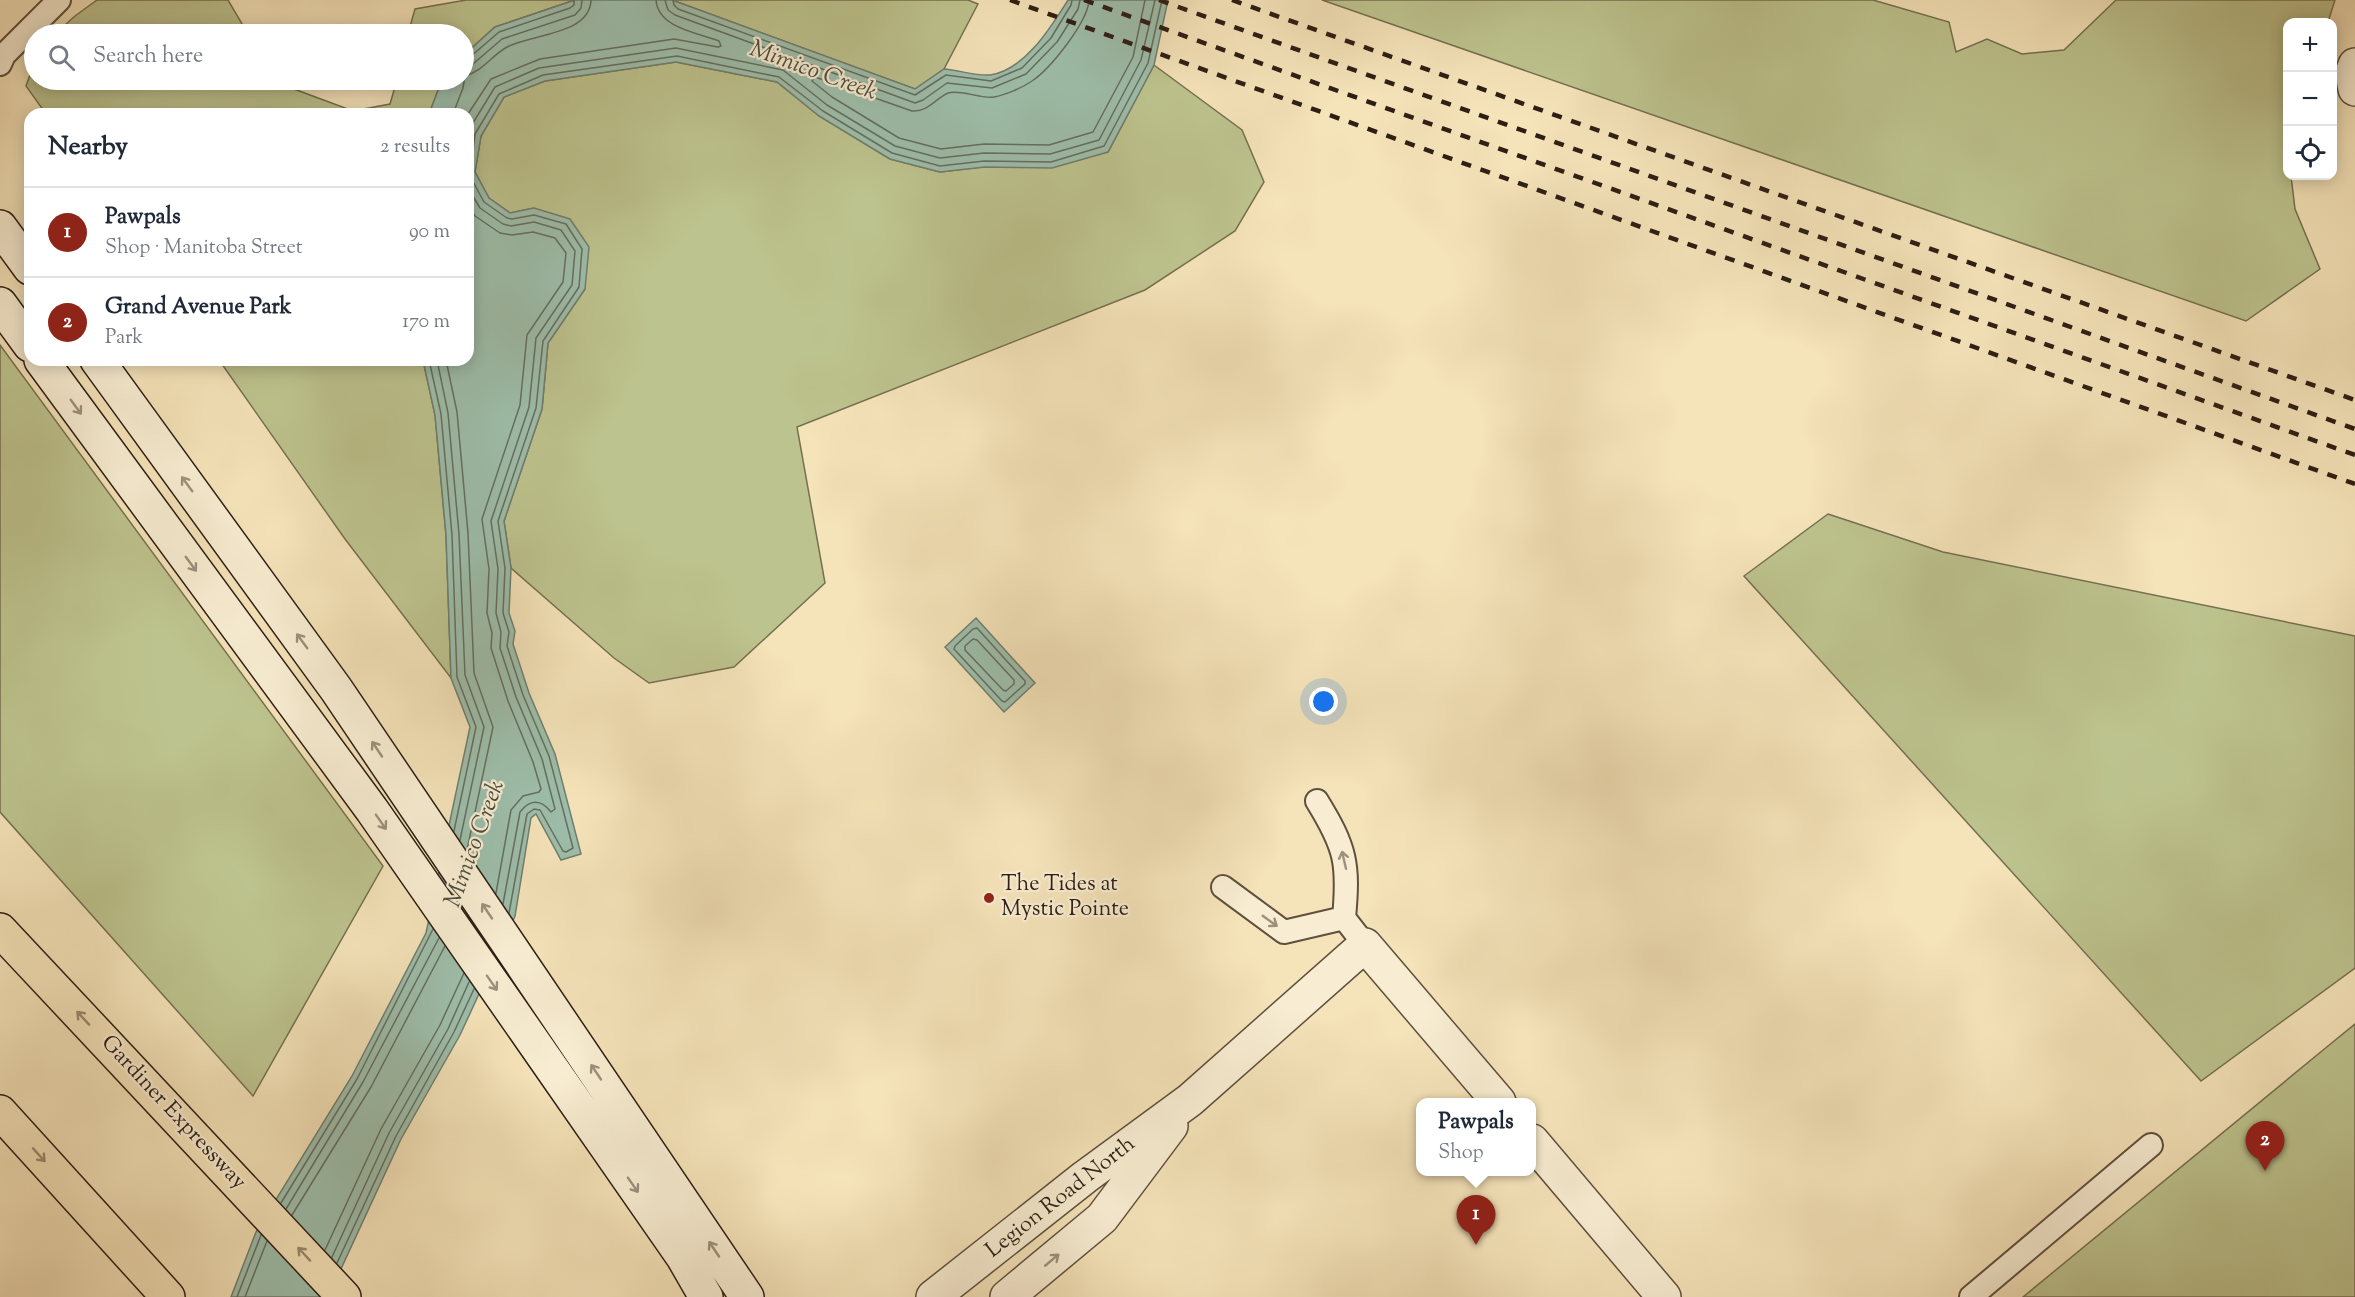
<!DOCTYPE html>
<meta charset="utf-8">
<style>
body{margin:0;font-family:"Sorts Mill Goudy",serif;background:#f6f6f7;color:#1f2937}
.controls{position:absolute;right:18px;top:18px;display:grid;overflow:hidden;border-radius:12px;box-shadow:0 3px 15px #0003}
.controls button{width:54px;height:54px;display:grid;place-items:center;padding:0;border:0;border-bottom:2px solid #e0e1e3;background:#fff;color:#1f2937;font:30px sans-serif}
.you{position:absolute;left:1324px;top:702px;width:21px;height:21px;margin:-15px;border:4px solid #fff;border-radius:50%;background:#1a73e8;box-shadow:0 0 0 9px #1a73e833}
.badge{display:grid;place-items:center;width:39px;height:39px;border-radius:50%;background:#8f2418;color:#fff;font-size:20px;font-weight:700}
.pin{position:absolute;translate:-50% -50px;filter:drop-shadow(0 2px 3px #0008)}
.pin::after{content:'';position:absolute;top:32px;width:21px;height:18px;background:inherit;clip-path:polygon(0 0,100% 0,50% 100%)}
.popup{position:absolute;left:1416px;top:1098px;width:120px;height:78px;box-sizing:border-box;display:grid;place-content:center;border-radius:12px;background:#fff;filter:drop-shadow(0 2px 4px #0005);font-size:20px;white-space:nowrap;color:#747a83}
.popup b{font-size:22px;color:#1f2937}
.popup::after{content:'';position:absolute;left:50%;top:100%;margin-left:-12px;border:12px solid transparent;border-top-color:#fff}
.list{margin:0;padding:0;list-style:none}
h2{display:flex;justify-content:space-between;align-items:center;height:78px;margin:0;padding:0 24px;font-size:26px}
h2 small{font-size:20px;font-weight:400;color:#747a83}
.list li{display:grid;grid-template-columns:39px 1fr auto;gap:18px;align-items:center;box-sizing:border-box;height:90px;padding:0 24px;border-top:2px solid #e0e1e3}
.list b{display:block;font-size:22px;white-space:nowrap}
.list p{margin:0;font-size:20px;white-space:nowrap;color:#747a83}
.list em{font-size:20px;font-style:normal;color:#747a83}
.icon{flex:none;width:33px;height:33px;fill:none;stroke:currentColor;stroke-width:2;stroke-linecap:round;stroke-linejoin:round}
.map{position:relative;flex:none;width:2355px;height:1297px;overflow:hidden}
.search{position:absolute;background:#fff;box-shadow:0 3px 15px #0003;left:24px;top:24px;width:450px;height:66px;display:flex;align-items:center;gap:15px;box-sizing:border-box;padding:0 21px;border-radius:33px;color:#747a83;font-size:22px}
.panel{position:absolute;background:#fff;box-shadow:0 3px 15px #0003;left:24px;top:108px;width:450px;height:258px;border-radius:18px}
.map>svg:first-child{display:block}
.green{fill:#bdc38e;stroke:#757052;stroke-width:1.5}
.water{fill:#9dbeab;stroke:#707e6f;stroke-width:1.5}
.lines{fill:none;stroke-linecap:round;stroke-linejoin:round}
.shore{stroke:#656e60;stroke-width:1.5}
.service-casing{stroke:#5f4f3e;stroke-width:26}
.minor-casing{stroke:#5f4f3e;stroke-width:36}
.secondary-casing{stroke:#2d1e15;stroke-width:36}
.motorway-casing{stroke:#2d1e15;stroke-width:36}
.service{stroke:#f8edd2;stroke-width:22}
.minor{stroke:#f8edd2;stroke-width:33}
.secondary{stroke:#f8edd2;stroke-width:33}
.motorway{stroke:#f5e3b9;stroke-width:33}
.rail{stroke:#2d1e15;stroke-width:4.5;stroke-dasharray:10 10;stroke-linecap:butt}
.oneway{stroke:#9d907d}
.oneway2{stroke:#9b8a6f}
.poi-dot{fill:#8f2418;stroke:#f8edd2;stroke-width:2}
.labels{text-anchor:middle;dominant-baseline:central;stroke-width:4.5;stroke-linejoin:round;paint-order:stroke}
.poi-label{font-size:22px;fill:#2d1e15;stroke:#f8edd2;text-anchor:start}
.street-label{font-size:22px;fill:#2d1e15;stroke:#f8edd2}
.water-label{font-size:24px;font-style:italic;fill:#4f4e42;stroke:#f8edd2}
</style>
<div class="map">
<svg width="2355" height="1297" viewBox="0 0 2355 1297">
<rect width="100%" height="100%" fill="#f5e3b9"/>
<filter id="stains"><feTurbulence type="fractalNoise" baseFrequency=".00333" numOctaves="4"/><feColorMatrix values="0 0 0 0 .2 0 0 0 0 .09 0 0 0 0 .02 0 0 0 .5 -.17"/></filter>
<radialGradient id="worn" r=".72"><stop offset=".6" stop-color="#630" stop-opacity="0"/><stop offset="1" stop-color="#630" stop-opacity=".3"/></radialGradient>
<path class="green" d="M97,0H228L248,34H55L75,16Z
M466,0H575L495,27L464,55V34H408L415,9Z
M672,0H968L978,4L944,69L915,89Z
M1322,0H1873L1949,22L1956,52L1987,39L2022,54L2064,50L2116,0H2335L2328,22H2288V176H2291L2295,209L2320,269L2246,321Z
M676,62L777,82L819,116L890,159L940,172L1108,152L1154,65L1242,130L1264,182L1235,231L1145,290L797,427L825,583L734,667L649,683L614,658L511,568L504,521L542,409L548,343L585,289L534,208L510,213L489,198L475,172L481,136L504,97L545,81Z
M34,64V80H285L294,89L353,111L390,104L397,80H442L429,114H46L26,86Z
M0,345L383,866L253,1096L0,812Z
M219,360H423L435,415L446,535L451,678L345,539Z
M1828,514L1943,552L2355,636V968L2201,1081L1744,576Z
M2355,1024V1297H2023L2328,1046Z"/>
<path class="water" d="M575,0H672L915,89L944,69C958,70 976,76 990,75C1025,70 1051,27 1068,0H1168L1154,65L1108,152L1052,168L985,167L940,172L890,159L819,116L777,82L676,62L545,81L504,97L481,136L475,172L489,198L510,213L534,208L570,219L589,247L585,289L548,343L542,409L504,521L511,568L509,613L515,631L513,644L529,693L555,754L581,854L561,860L536,814L531,818L515,916L460,1035L401,1139L328,1297H231L256,1232L352,1076L426,933L470,727L451,678L446,535L435,415L423,360H468V114H429L442,80H464V55L495,27Z
M976,618L1035,683L1004,712L945,647Z"/>
<g class="lines">
<path class="shore" d="M665,0L668,10L675,15L915,103L923,100L947,83L992,88L1026,74L1057,42L1078,9L1080,0
M673,0L674,5L678,9L915,95L946,75L991,81L1022,68L1051,38L1071,5L1072,0
M1089,0C1088,22 1050,69 1032,81C1022,88 1005,95 994,97C981,99 959,89 948,93C935,99 928,112 912,111L815,77L812,81L832,97L899,138L941,149L984,144L1049,145L1093,132L1133,57L1145,0
M464,59L470,57L499,32L570,8L574,5V0
M464,66L473,64L502,39L575,15L581,8L582,0
M453,114L463,88L465,76C483,71 491,56 507,47C531,34 590,35 591,0
M468,114L491,79L540,59L674,39L718,47L721,46L719,41C698,33 658,28 656,0
M468,131L495,87L539,68L676,48L783,70L827,105L895,146L940,158L984,153L1050,154L1099,140L1141,60L1155,0
M468,188L480,208L503,224L511,226L534,222L561,230L575,251L572,285L536,338L529,407L491,521L498,569L496,613L501,632L500,648L516,697L542,759L555,809L551,812C541,799 530,799 520,812L503,904
M468,206L475,216L500,233L512,235L533,232L555,238L566,253L563,282L527,335L520,405L482,519L489,569L487,613L492,633L491,648L508,701L533,762L541,789L539,792L523,796L511,810L496,893
M429,360L441,414L452,535L457,677L476,727L454,831
M437,360L448,413L459,534L465,675L484,727L460,840
M446,360L457,412L468,533L474,673L493,727L467,850
M977,628L1025,681V684L1005,702L1002,701L954,649L955,646L973,629Z
M973,639L977,640L1014,680V684L1006,691L1003,690L965,650V646Z
M509,913L527,814L534,809L540,810L563,851L566,852L573,848L549,756L523,695L507,646L509,632L503,613L505,568L498,521L536,408L543,341L579,287L582,249L566,224L534,215L512,219L507,218L484,202L470,176L475,134L499,94L543,75L677,56L779,77L823,111L892,153L940,166L984,161L1051,162L1104,146L1148,63L1162,0
M281,1203L357,1079L433,929
M286,1209L363,1082L439,938
M292,1215L371,1087L445,946
M325,1250L381,1129L440,1025L464,973
M332,1257L389,1133L448,1029L469,982
M337,1263L396,1136L454,1032L474,989
M237,1297L261,1235
M245,1297L267,1241"/>
<g class="service-casing">
<path id="service" d="M0,64L4,55L59,0
M1317,801C1346,848 1349,864 1344,918L1365,945
M1223,887L1284,932L1344,918
M1971,1297L2151,1145"/>
</g>
<g class="minor-casing">
<path id="minor" d="M2355,65L2352,73L2355,89
M1532,1141L1664,1297
M933,1297L1085,1177L1190,1100L1365,945L1499,1102
M1007,1297L1102,1218L1171,1126"/>
</g>
<g class="secondary-casing">
<path id="secondary" d="M0,227L30,268
M0,304L30,345
M41,360L372,810L683,1257L706,1297
M97,360L336,689L747,1297"/>
</g>
<g class="motorway-casing">
<path id="motorway" d="M0,930L344,1297
M0,1112L168,1297"/>
</g>
<use href="#service" class="service"/>
<use href="#minor" class="minor"/>
<use href="#secondary" class="secondary"/>
<use href="#motorway" class="motorway"/>
<path class="rail" d="M1010,0L2355,484
M1084,0L2355,455
M1159,0L2355,429
M1232,0L2355,400"/>
</g>
<defs><path id="oneway-shaft" d="M-6 0H5M1.5-3L5.5 0L1.5 3" fill="none" stroke-width="1.6" stroke-linecap="round" stroke-linejoin="round" transform="scale(1.5)"/></defs>
<g class="oneway">
<use href="#oneway-shaft" transform="translate(76 407) rotate(54)"/>
<use href="#oneway-shaft" transform="translate(187 484) rotate(-126)"/>
<use href="#oneway-shaft" transform="translate(191 564) rotate(54)"/>
<use href="#oneway-shaft" transform="translate(302 641) rotate(-126)"/>
<use href="#oneway-shaft" transform="translate(377 749) rotate(-124)"/>
<use href="#oneway-shaft" transform="translate(381 822) rotate(55)"/>
<use href="#oneway-shaft" transform="translate(1344 860) rotate(-103)"/>
<use href="#oneway-shaft" transform="translate(487 911) rotate(-124)"/>
<use href="#oneway-shaft" transform="translate(1270 921) rotate(36)"/>
<use href="#oneway-shaft" transform="translate(492 983) rotate(55)"/>
<use href="#oneway-shaft" transform="translate(596 1072) rotate(-124)"/>
<use href="#oneway-shaft" transform="translate(633 1185) rotate(55)"/>
<use href="#oneway-shaft" transform="translate(714 1249) rotate(-124)"/>
<use href="#oneway-shaft" transform="translate(1052 1260) rotate(-40)"/>
</g>
<g class="oneway2">
<use href="#oneway-shaft" transform="translate(83 1018) rotate(-133)"/>
<use href="#oneway-shaft" transform="translate(39 1155) rotate(48)"/>
<use href="#oneway-shaft" transform="translate(304 1254) rotate(-133)"/>
</g>
<circle class="poi-dot" cx="989" cy="898" r="6"/>
<g class="labels">
<g class="poi-label">
<text x="1001" y="885">The Tides at<tspan x="1001" dy="25">Mystic Pointe</tspan></text>
</g>
<g class="street-label">
<text transform="translate(173 1113) rotate(47)">Gardiner Expressway</text>
<text transform="translate(1061 1198) rotate(-38)">Legion Road North</text>
</g>
<g class="water-label">
<text transform="translate(813 71) rotate(20)">Mimico Creek</text>
<text transform="translate(475 844) rotate(-70)">Mimico Creek</text>
</g>
</g>
<rect width="100%" height="100%" filter="url(#stains)"/>
<rect width="100%" height="100%" fill="url(#worn)"/>
</svg>
<div class="controls">
<button>+</button>
<button>−</button>
<button><svg class="icon" aria-label="locate" viewBox="0 0 24 24"><circle cx="12" cy="12" r="6"/><path d="M12 2v4M12 18v4M2 12h4M18 12h4"/></svg></button>
</div>
<div class="you"></div>
<div class="pin badge" style="left:1476px;top:1245px">1</div>
<div class="popup"><b>Pawpals</b>Shop</div>
<div class="pin badge" style="left:2265px;top:1171px">2</div>
<div class="search"><svg class="icon" aria-label="search" viewBox="0 0 24 24"><circle cx="10" cy="10" r="6"/><path d="M15 15l6 6"/></svg>Search here</div>
<section class="panel">
<h2>Nearby<small>2 results</small></h2>
<ul class="list">
<li><span class="badge">1</span><div><b>Pawpals</b><p>Shop · Manitoba Street</p></div><em>90 m</em></li>
<li><span class="badge">2</span><div><b>Grand Avenue Park</b><p>Park</p></div><em>170 m</em></li>
</ul>
</section>
</div>
